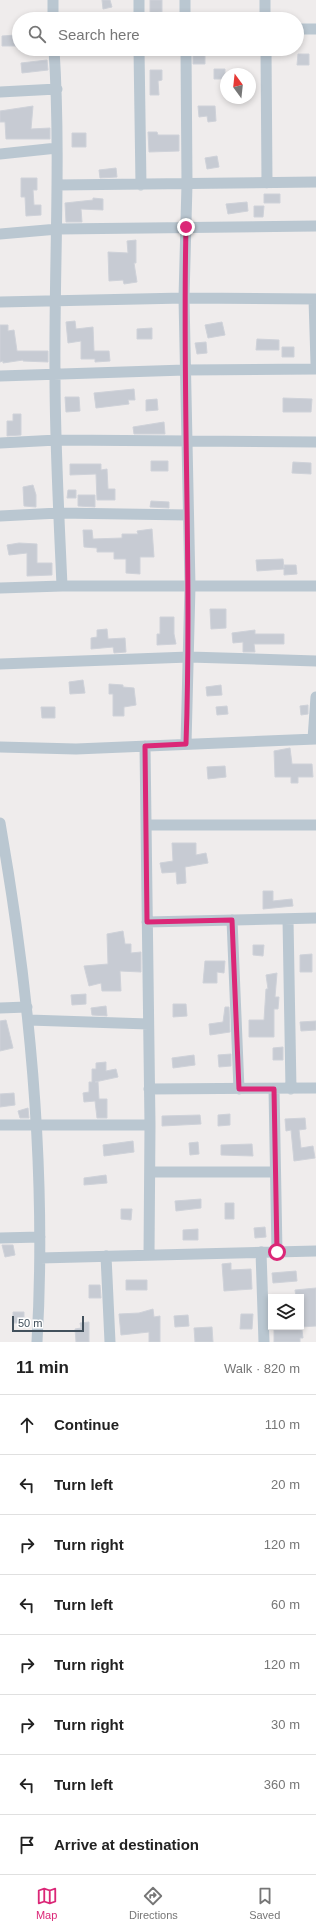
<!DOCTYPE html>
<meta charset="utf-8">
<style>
body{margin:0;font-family:Arial,sans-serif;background:#f2f2f2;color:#222}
.controls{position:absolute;right:12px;bottom:12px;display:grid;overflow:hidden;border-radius:0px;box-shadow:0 2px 6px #0003}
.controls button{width:36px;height:36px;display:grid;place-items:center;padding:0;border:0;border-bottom:1px solid #e0e0e0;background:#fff;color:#222;font:20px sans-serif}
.compass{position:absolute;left:220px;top:68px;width:36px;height:36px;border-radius:50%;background:#fff;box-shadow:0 2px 6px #0003;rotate:345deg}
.scale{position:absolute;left:12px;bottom:10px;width:72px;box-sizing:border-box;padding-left:4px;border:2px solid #42505c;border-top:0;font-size:11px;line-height:14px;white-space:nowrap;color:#42505c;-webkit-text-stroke:3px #fff;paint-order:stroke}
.stop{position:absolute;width:12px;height:12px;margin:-9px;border:3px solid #db2777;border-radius:50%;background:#fff}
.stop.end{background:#db2777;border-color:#fff;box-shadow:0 1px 4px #0008}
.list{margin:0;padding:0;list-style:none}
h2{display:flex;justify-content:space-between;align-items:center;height:52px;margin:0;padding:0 16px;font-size:17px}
h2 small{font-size:13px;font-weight:400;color:#767676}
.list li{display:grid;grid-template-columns:26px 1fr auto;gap:12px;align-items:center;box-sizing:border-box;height:60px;padding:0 16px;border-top:1px solid #e0e0e0}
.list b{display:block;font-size:15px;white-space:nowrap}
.list em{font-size:13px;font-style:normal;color:#767676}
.icon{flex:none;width:22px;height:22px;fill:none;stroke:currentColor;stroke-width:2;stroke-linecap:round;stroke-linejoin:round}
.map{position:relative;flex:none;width:316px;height:1342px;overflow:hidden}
.search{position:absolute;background:#fff;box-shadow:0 2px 6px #0003;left:12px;right:12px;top:12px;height:44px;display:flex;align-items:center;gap:10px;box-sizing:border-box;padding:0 14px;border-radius:22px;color:#767676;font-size:15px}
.sheet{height:532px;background:#fff}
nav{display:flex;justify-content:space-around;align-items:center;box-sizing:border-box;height:56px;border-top:1px solid #e0e0e0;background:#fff;font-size:11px;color:#767676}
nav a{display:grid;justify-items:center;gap:2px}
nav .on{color:#db2777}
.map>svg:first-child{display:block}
.building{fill:#c7cbd3;stroke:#cfd2d9}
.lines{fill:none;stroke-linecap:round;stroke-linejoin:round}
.minor{stroke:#bac7d1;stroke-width:11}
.route{stroke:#db2777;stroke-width:5}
</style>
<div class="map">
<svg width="316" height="1342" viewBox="0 0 316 1342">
<rect width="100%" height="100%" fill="#efecec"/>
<path class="building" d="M102,0H110L112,7L103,9Z
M150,0H162V12L150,13Z
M16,35V46H2V36Z
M193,52H205V64H193Z
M298,54H309V65H297Z
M47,60L48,70L22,73L21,63Z
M214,69H225V79H214Z
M150,70H162V80L158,81L159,95H150Z
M33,106L31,129L50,128V139H6L5,122H0V111Z
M198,106H215L216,121L208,122L207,116L199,117Z
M148,132H157L158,135H179V151L149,152Z
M72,133H86V147H72Z
M217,156L219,167L207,169L205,158Z
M116,168L117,177L100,178L99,170Z
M21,178H37V190H33L34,205H41V215L26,216L25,197H21Z
M264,194H280V203H264Z
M93,198L103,199V210L81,209L82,222H66L65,203L93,200Z
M247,202L248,211L228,214L226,204Z
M254,206H264L263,217H254Z
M136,240V263H134L137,282L124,284L123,280L109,281L108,252L128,253L127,241Z
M75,321L76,329L93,327L94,351H109L110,361L95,362V359H81V341L68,343L66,322Z
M222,322L225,335L208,338L205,325Z
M0,325H8V331L14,330L17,351H48V362L23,361V360L3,363V361L0,362Z
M152,328V339H137V329Z
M257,339L279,340V350H256Z
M206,342L207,353L197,354L195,343Z
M282,347H294V357H282Z
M134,389L135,400H128L129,404L96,408L94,393Z
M65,397H79L80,411L66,412Z
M283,398L312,399L311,412H283Z
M157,399L158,410L146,411V400Z
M13,414H21V435L7,436V421H13Z
M164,422L165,434H134L133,427Z
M151,461H168V471H151Z
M293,462L311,463V474L292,473Z
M70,464H101V470L107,469L108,489H115V500H97L96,474L70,475Z
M33,485L36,495V507L24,506L23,487Z
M68,490H76V498H67Z
M78,495H95V507L78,506Z
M151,501L169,502V508L150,507Z
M152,529L154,557H140V574L126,573V559H114V552H97V548L84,547L83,530H92L93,539L122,538V534H138L137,531Z
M19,543L37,544V563H52V575L27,576V553L9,555L7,545Z
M283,559L284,568V565H296L297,574L284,575V569L257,571L256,560Z
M210,609H226V628L211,629Z
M160,617H174V634L176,644L157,645V634H160Z
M107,629L108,639L125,638L126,652L114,653L113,647L91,649V638L97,637V630Z
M255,630V634H284V644H254L255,652H243V642L233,643L232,633Z
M83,680L85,693L70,694L69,682Z
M109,684L123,685V687L134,688L136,705L124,707V716H113V694H109Z
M221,685L222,695L207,696L206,687Z
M308,705V714L301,715L300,706Z
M227,706L228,714L217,715L216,707Z
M41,707H55V718H42Z
M290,748L292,764H312L313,777H298V783H291V777H275L274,751Z
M225,766L226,777L208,779L207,767Z
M172,843H196V855L206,853L208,863L185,867L186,883L177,884L176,872L162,873L160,863L173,861Z
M263,891H273V901L292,899L293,906L263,909Z
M123,931L125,944H131V953L141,952V972L120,971L121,991H102L101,983L89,986L84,966L108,964L107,934Z
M253,945H264L263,956L253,955Z
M312,954V972H300V955Z
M205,961H225L224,973L217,972V983H203Z
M277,973L275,997H279L278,1009H274V1037H249V1020H264L266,989H268L266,975Z
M86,994V1004L72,1005L71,995Z
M173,1004H186L187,1016L173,1017Z
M106,1006L107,1016L92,1015L91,1008Z
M225,1007H229L230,1032L210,1035L209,1024L223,1022Z
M6,1020L13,1048L0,1051V1021Z
M316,1021V1030L301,1031L300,1022Z
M283,1047V1060H273V1048Z
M231,1054V1066L219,1067L218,1055Z
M194,1055L195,1065L173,1068L172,1058Z
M106,1062V1071L116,1069L118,1077L95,1082H98L99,1099H107V1118H97L95,1101L84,1102L83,1093L89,1092V1082H92V1069H96V1063Z
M14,1093L15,1105L0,1107V1094Z
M28,1108L29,1118H20L18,1111Z
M230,1114V1125L218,1126V1115Z
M200,1115L201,1124L162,1126V1116Z
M305,1118L306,1129L299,1130L301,1148L313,1146L315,1158L294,1161L291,1130L286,1131L285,1119Z
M133,1141L134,1152L104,1156L103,1145Z
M198,1142L199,1154L190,1155L189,1143Z
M252,1144L253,1156L221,1155V1145Z
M106,1175L107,1183L84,1185V1178Z
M201,1199V1208L176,1211L175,1201Z
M225,1203H234V1219H225Z
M121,1209H132L131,1220L121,1219Z
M265,1227L266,1237L255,1238L254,1228Z
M198,1229V1240H183V1230Z
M2,1245H13L15,1255L5,1257Z
M231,1263V1270L251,1269L252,1289L224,1291L222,1264Z
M296,1271L297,1281L273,1283L272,1273Z
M126,1280H147V1290H126Z
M89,1285H100L101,1298H89Z
M316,1288V1326L301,1327V1297H296L295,1290Z
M153,1309L154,1317L160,1316V1342H149V1332L121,1335L119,1314L139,1313Z
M13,1312H24V1323H13Z
M241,1314H253L252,1329H240Z
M188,1315L189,1326L175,1327L174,1316Z
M89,1322V1342H76L75,1329L81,1328L80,1323Z
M212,1327L213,1342H195L194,1328Z
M274,1330H302L303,1338H300V1342H274Z"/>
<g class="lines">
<path class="minor" d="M53,0V19
M139,0V19
M185,0V19
M265,0V19
M297,29H316
M54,49C61,158 54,266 55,375C55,445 59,516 62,586
M139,49L141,185
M186,49L187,184L184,298L190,586L186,744
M266,49L267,183
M0,92L57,89
M0,154L57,148
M57,185L316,182
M0,234L58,229L316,226
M314,299L316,363
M0,302L184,298L316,299
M0,376L185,370L316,369
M0,443L57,440L316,442
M0,516L59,513L188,515
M0,588L62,586H316
M0,664L189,657L316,661
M313,739L316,697
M145,746L150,1125L149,1255
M0,747L76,749L316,739
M0,823C30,994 47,1168 37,1342
M146,825H316
M288,919L291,1089
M232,920L239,1089
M147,922L316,918
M0,1008L27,1007
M29,1020L148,1024
M149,1089L316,1088
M274,1089L277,1252
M0,1125H150
M150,1172H275
M0,1238L40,1237
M261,1252L264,1342
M106,1256L110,1342
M40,1258L316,1251"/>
</g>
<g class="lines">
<path class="route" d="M186,227C182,399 192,571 186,744L145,746L147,922L232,920L239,1089H274L277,1252"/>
</g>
</svg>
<div class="controls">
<button><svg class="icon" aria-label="layers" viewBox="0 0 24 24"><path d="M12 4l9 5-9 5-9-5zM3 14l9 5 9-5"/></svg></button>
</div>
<svg class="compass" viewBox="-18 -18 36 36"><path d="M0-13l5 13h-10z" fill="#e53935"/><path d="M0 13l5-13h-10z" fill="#767676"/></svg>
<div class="scale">50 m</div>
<div class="stop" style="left:277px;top:1252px"></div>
<div class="stop end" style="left:186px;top:227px"></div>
<div class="search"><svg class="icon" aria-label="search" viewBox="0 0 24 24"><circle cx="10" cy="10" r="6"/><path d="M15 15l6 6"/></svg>Search here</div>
</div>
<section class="sheet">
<h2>11 min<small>Walk · 820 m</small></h2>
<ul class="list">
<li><svg class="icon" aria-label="ahead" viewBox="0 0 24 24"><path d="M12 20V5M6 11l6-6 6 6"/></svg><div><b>Continue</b></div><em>110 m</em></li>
<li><svg class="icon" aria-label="left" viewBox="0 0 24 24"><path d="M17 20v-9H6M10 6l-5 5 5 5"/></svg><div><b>Turn left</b></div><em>20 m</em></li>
<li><svg class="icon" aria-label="right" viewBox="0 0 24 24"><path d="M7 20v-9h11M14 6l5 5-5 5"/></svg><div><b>Turn right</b></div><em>120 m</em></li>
<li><svg class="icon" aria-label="left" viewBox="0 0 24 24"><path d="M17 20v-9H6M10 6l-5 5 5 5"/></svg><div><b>Turn left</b></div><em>60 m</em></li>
<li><svg class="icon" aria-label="right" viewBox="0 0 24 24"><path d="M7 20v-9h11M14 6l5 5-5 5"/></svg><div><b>Turn right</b></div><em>120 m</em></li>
<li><svg class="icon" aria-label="right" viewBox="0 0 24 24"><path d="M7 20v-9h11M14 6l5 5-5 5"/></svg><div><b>Turn right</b></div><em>30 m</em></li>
<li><svg class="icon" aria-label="left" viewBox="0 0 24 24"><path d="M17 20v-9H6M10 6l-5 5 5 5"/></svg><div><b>Turn left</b></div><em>360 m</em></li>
<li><svg class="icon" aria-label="arrive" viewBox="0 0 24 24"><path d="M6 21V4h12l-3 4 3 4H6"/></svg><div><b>Arrive at destination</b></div></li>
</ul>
</section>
<nav>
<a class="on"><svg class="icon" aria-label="map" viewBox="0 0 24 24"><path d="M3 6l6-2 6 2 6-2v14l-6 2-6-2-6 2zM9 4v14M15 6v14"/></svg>Map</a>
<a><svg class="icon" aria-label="directions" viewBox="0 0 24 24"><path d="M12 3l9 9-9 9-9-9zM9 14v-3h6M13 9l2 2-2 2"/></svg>Directions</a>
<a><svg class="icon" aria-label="saved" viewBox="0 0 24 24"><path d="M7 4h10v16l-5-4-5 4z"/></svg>Saved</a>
</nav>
